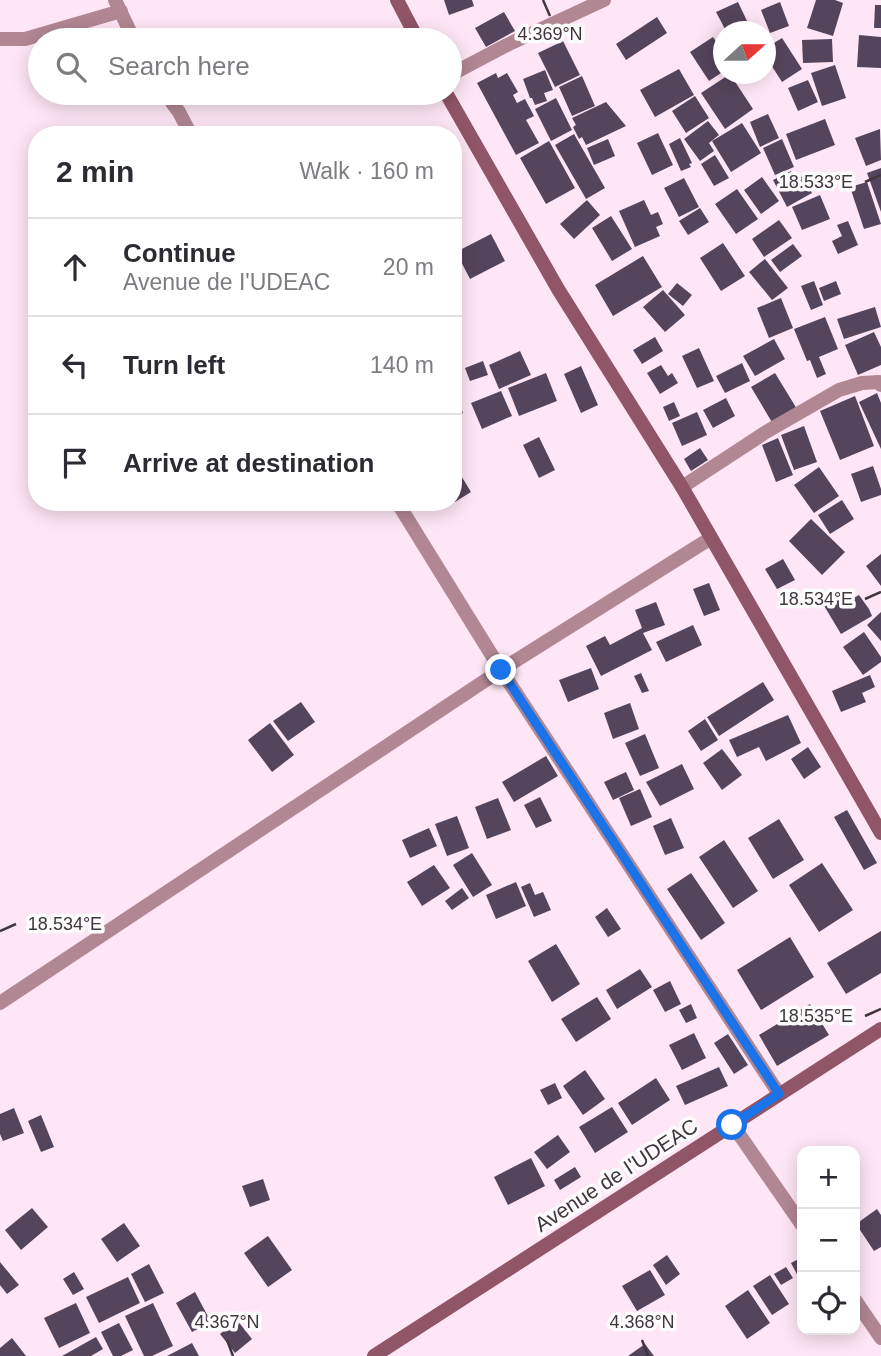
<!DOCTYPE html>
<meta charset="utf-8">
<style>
body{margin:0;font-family:Helvetica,sans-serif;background:#f2f2f3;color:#2b2b33}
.controls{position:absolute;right:21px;bottom:21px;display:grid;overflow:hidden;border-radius:14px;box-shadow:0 4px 18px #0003}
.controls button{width:63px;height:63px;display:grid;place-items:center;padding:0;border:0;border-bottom:2px solid #e1e1e2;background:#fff;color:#2b2b33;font:35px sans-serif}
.compass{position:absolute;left:713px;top:21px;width:63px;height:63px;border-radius:50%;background:#fff;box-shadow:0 4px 18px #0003;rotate:69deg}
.stop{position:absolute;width:21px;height:21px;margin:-16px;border:5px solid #1a73e8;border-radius:50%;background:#fff}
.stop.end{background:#1a73e8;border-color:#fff;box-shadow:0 2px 7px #0008}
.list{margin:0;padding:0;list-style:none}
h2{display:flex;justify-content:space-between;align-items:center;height:91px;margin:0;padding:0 28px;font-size:30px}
h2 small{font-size:23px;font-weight:400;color:#7c7c81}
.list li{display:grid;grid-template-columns:46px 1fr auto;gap:21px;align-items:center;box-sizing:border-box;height:98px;padding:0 28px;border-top:2px solid #e1e1e2}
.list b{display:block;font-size:26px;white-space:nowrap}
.list p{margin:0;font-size:23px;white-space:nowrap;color:#7c7c81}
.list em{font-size:23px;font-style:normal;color:#7c7c81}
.icon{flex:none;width:38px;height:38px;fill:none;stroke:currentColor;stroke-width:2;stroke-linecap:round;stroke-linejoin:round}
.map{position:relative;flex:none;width:881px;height:1356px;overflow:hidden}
.search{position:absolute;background:#fff;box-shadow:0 4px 18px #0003;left:28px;top:28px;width:434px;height:77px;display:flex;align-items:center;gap:18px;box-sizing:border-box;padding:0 24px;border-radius:38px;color:#7c7c81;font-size:26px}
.panel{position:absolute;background:#fff;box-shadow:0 4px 18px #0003;left:28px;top:126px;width:434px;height:385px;border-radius:28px}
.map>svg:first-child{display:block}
.building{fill:#55455c}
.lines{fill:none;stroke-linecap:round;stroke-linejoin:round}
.minor{stroke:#b18793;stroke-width:14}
.secondary{stroke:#905567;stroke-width:14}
.route{stroke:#1a73e8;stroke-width:9}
.ticks{fill:none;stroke:#42363e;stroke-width:2.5}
.labels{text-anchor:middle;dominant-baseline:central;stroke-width:7;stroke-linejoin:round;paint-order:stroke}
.street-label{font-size:21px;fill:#42363e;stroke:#fcfcfc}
.ticks-label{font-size:18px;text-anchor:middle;fill:#42363e;stroke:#fcfcfc;stroke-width:7;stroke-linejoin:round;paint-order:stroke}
</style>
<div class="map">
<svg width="881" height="1356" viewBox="0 0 881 1356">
<rect width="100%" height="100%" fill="#ffe6f6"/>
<path class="building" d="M444,0H472L474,6L449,15Z
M816,0H835L843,3L833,36L807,28Z
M738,2L747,21L726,31L716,12Z
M780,2L789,26L770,33L761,10Z
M875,5H881V28H874Z
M504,12L515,31L486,47L475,28Z
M657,17L667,33L626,60L616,44Z
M859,35L881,37V68L857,67Z
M713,37L724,53V71L709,81L690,52Z
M782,38L802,69L782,82L766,57V48Z
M832,39L833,62L803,63L802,40Z
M563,41L580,75L555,87L538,53Z
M835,65L846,98L822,106L811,73Z
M679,69L694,95L655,117L640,90Z
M545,70L553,90L544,93L547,101L535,105L532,98H530L523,79Z
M496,73L498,78L507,73L518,92L513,95L517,103L525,99L534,116L526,120L539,143L516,155L477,83Z
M730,74L753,109L725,129L701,93Z
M582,76L595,106L572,116L559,87Z
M808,80L818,102L798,111L788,88Z
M695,96L709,118L686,133L672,111Z
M556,98L572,130L551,141L535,109Z
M606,102L626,126L586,145L582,137L579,139L573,127L576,125L572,118Z
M768,114L779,138L760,147L750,122Z
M825,119L835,145L796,160L786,134Z
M708,121L719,135L709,143L714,151L700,161L684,139Z
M742,123L761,153L731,172L712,141Z
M880,129L881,160L866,166L855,138Z
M658,133L673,165L652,175L637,143Z
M574,134L605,188L586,199L555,145Z
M680,138L692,163L689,164L691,167L681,171L669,144Z
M608,139L615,156L594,165L587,148Z
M782,139L794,167L775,175L763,148Z
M549,141L575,188L546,204L520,158Z
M715,155L729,178L714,186L701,164Z
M881,168V212L867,173Z
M791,171L796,180L803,176L812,193L787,207L773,180Z
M762,177L779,201L761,214L744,190Z
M684,178L699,207L679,217L664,188Z
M867,182L881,224L864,229L850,187Z
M737,189L758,219L736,234L715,204Z
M820,195L830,219L802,230L792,207Z
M587,200L600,215L574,239L560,224Z
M644,200L651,215L658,212L663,224L656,227L660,236L635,247L619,211Z
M700,208L709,222L688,235L679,221Z
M611,216L632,249L612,261L592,228Z
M779,220L792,238L764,257L752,239Z
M848,221L858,245L838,254L832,241L842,236L837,225Z
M491,234L505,261L470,279L456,252Z
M723,243L745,276L721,291L700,258Z
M793,244L802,256L780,272L771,260Z
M643,256L662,287L613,316L595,285Z
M765,259L788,288L772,300L749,272Z
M814,281L823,305L811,310L801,286Z
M836,281L841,294L824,301L819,288Z
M677,283L692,295L683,306L668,294Z
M663,290L685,315L665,332L643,307Z
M781,298L793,328L769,338L757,308Z
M875,307L881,327L844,339L837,319Z
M825,317L838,349L819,357L826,374L817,378L810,360L807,361L794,329Z
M874,332L881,347V365L858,375L845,345Z
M655,337L663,351L642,364L633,350Z
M774,339L785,359L755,376L743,356Z
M699,348L714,381L697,388L682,356Z
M520,351L531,375L499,389L489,365Z
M483,361L488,375L470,381L465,368Z
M742,363L750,381L725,393L716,376Z
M661,365L668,376L672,373L678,383L660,394L647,373Z
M581,366L598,405L581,413L564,374Z
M546,373L557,401L519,416L508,388Z
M775,373L797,409L773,424L751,387Z
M453,388L463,413L453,417Z
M501,391L512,416L482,429L471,403Z
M877,393L881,403V449L859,402Z
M855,396L874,446L840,460L820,411Z
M726,398L735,416L713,428L703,410Z
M674,402L680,416L669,421L663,407Z
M697,412L707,435L682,446L672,423Z
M804,426L817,462L794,470L781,435Z
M539,437L555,470L539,478L523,445Z
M778,438L793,475L776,482L762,445Z
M700,448L708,460L691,471L684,459Z
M873,466L881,489V495L861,502L851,474Z
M819,467L839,496L814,513L794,485Z
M457,469L471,492L455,502L453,500V471Z
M842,500L854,519L830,534L818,515Z
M811,519L845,552L822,575L789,541Z
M881,554V586L866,566Z
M783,559L795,580L777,589L765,569Z
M709,583L720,610L704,616L693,589Z
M844,594L850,600L859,595L869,609L872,616L841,634L823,604Z
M656,602L665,625L643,633L652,650L601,676L586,646L605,636L610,645L642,628L635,610Z
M881,612V641L867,625Z
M693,625L702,645L666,662L656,642Z
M864,632L881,657V662L863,675L843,647Z
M591,668L599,689L568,702L559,680Z
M641,673L649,691L642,693L634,676Z
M870,675L875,687L862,693L866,702L841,712L832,691Z
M763,682L774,700L719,736L707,717Z
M301,702L315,722L288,741L273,721Z
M630,703L639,729L613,739L604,713Z
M788,715L801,743L766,761L759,747L737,757L729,740Z
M705,719L718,740L701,751L688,731Z
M270,723L294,755L272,772L248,740Z
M645,734L659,768L640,776L625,743Z
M808,747L821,767L804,779L791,759Z
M722,749L742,775L722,790L703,763Z
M546,756L558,776L514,802L502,782Z
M682,764L694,789L660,806L646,782Z
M626,772L634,790L613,800L604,782Z
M640,789L652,817L631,826L619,798Z
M540,797L552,821L536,828L524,805Z
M498,798L511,830L487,839L475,807Z
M847,810L877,863L864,870L834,817Z
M457,816L469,848L447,856L435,824Z
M671,818L684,848L665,855L653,826Z
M779,819L804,860L773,879L748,838Z
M429,828L437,846L410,858L402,840Z
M724,840L758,891L733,908L699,857Z
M472,853L492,885L473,897L453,865Z
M822,863L853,910L819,932L789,885Z
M434,865L450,888L422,906L407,882Z
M691,873L725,923L701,940L667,889Z
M516,882L526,906L496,919L486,895Z
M530,883L535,895L543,892L551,910L534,917L521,887Z
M462,888L469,898L452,910L445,901Z
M607,908L621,929L608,937L595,917Z
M881,931V973L846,994L827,963Z
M790,937L814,977L761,1010L737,970Z
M556,944L580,984L552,1002L528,961Z
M640,969L652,987L617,1009L606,990Z
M670,981L681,1004L665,1012L653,990Z
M597,997L611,1019L576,1042L561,1019Z
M691,1004L697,1018L686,1023L679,1010Z
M810,1004L829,1035L777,1066L759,1035Z
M694,1033L706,1058L682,1070L669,1045Z
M728,1034L748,1065L734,1074L714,1043Z
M719,1067L728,1086L685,1105L676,1086Z
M585,1070L605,1099L583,1115L563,1086Z
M656,1078L670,1100L632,1125L618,1103Z
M555,1083L562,1098L548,1105L540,1090Z
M612,1107L628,1132L595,1153L579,1127Z
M14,1108L24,1133L3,1141L0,1134V1114Z
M41,1115L54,1147L41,1152L28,1121Z
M558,1135L570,1152L547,1169L534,1152Z
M531,1158L545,1186L508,1205L494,1177Z
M575,1167L581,1177L560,1190L554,1180Z
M263,1179L270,1200L250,1207L242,1186Z
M32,1208L48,1227L21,1250L5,1230Z
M877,1209L881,1215V1247L874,1251L856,1224Z
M124,1223L140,1246L117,1262L101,1239Z
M268,1236L292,1270L268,1287L244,1253Z
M667,1255L680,1274L666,1285L653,1265Z
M802,1257V1276L799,1278L791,1263Z
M0,1262L19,1285L7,1294L0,1285Z
M149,1264L164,1293L145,1302L131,1274Z
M786,1267L793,1278L781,1285L774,1274Z
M650,1270L665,1295L637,1311L622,1286Z
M74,1272L84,1289L73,1295L63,1279Z
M770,1275L789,1304L772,1315L753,1286Z
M128,1277L140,1303L99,1323L86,1297Z
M748,1290L770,1323L747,1339L725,1306Z
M195,1292L211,1322L192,1332L176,1303Z
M76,1303L90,1333L59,1348L44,1318Z
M153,1303L173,1346L152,1356H144L125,1316Z
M237,1320L252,1339L235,1353L220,1334Z
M119,1323L133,1350L121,1356H113L101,1332Z
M96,1337L103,1349L91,1356H62Z
M12,1338L26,1356H0V1348Z
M192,1343L199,1356H167Z
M645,1344L654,1356H628Z"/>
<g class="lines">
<path class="minor" d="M115,0L134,40
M0,39H25L121,11
M450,75L507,45L604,0
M165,93L179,112L191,135
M682,487L766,432L839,390L862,383L879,382L881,385
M397,502L501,670L779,1094
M0,1003L501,670L711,538
M732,1124L802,1225
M855,1300L881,1338"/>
<path class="secondary" d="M397,0L418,40
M446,93L558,289L682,487L881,833
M374,1356L881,1029"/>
</g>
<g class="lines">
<path class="route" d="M501,670L779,1094L732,1125"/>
</g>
<path class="ticks" d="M543,0L550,16M865,182L881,175M865,599L881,592M0,931L16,924M865,1016L881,1009M227,1340L233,1356M642,1340L648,1356"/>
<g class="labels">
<g class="street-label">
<text transform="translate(616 1175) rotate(-33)">Avenue de I'UDEAC</text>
</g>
</g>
<g class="ticks-label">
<text x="550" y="40">4.369°N</text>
<text x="816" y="188">18.533°E</text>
<text x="816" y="605">18.534°E</text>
<text x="65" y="930">18.534°E</text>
<text x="816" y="1022">18.535°E</text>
<text x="227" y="1328">4.367°N</text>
<text x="642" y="1328">4.368°N</text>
</g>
</svg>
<div class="controls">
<button>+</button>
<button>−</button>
<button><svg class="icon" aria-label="locate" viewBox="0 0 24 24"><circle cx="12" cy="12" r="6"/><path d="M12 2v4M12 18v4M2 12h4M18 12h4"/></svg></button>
</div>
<svg class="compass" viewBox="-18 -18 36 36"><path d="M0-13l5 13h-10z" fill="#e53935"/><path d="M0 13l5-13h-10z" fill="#7c7c81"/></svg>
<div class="stop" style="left:732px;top:1125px"></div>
<div class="stop end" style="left:501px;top:670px"></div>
<div class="search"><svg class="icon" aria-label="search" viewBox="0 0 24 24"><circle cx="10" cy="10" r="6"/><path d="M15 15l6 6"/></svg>Search here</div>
<section class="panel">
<h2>2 min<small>Walk · 160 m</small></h2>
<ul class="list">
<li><svg class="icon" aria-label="ahead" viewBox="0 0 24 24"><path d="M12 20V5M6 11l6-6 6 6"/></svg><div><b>Continue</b><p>Avenue de I'UDEAC</p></div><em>20 m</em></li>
<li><svg class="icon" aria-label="left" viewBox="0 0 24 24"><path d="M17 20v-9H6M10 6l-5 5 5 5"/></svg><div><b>Turn left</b></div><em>140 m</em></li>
<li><svg class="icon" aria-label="arrive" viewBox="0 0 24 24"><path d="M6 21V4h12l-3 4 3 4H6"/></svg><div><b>Arrive at destination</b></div></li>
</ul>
</section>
</div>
